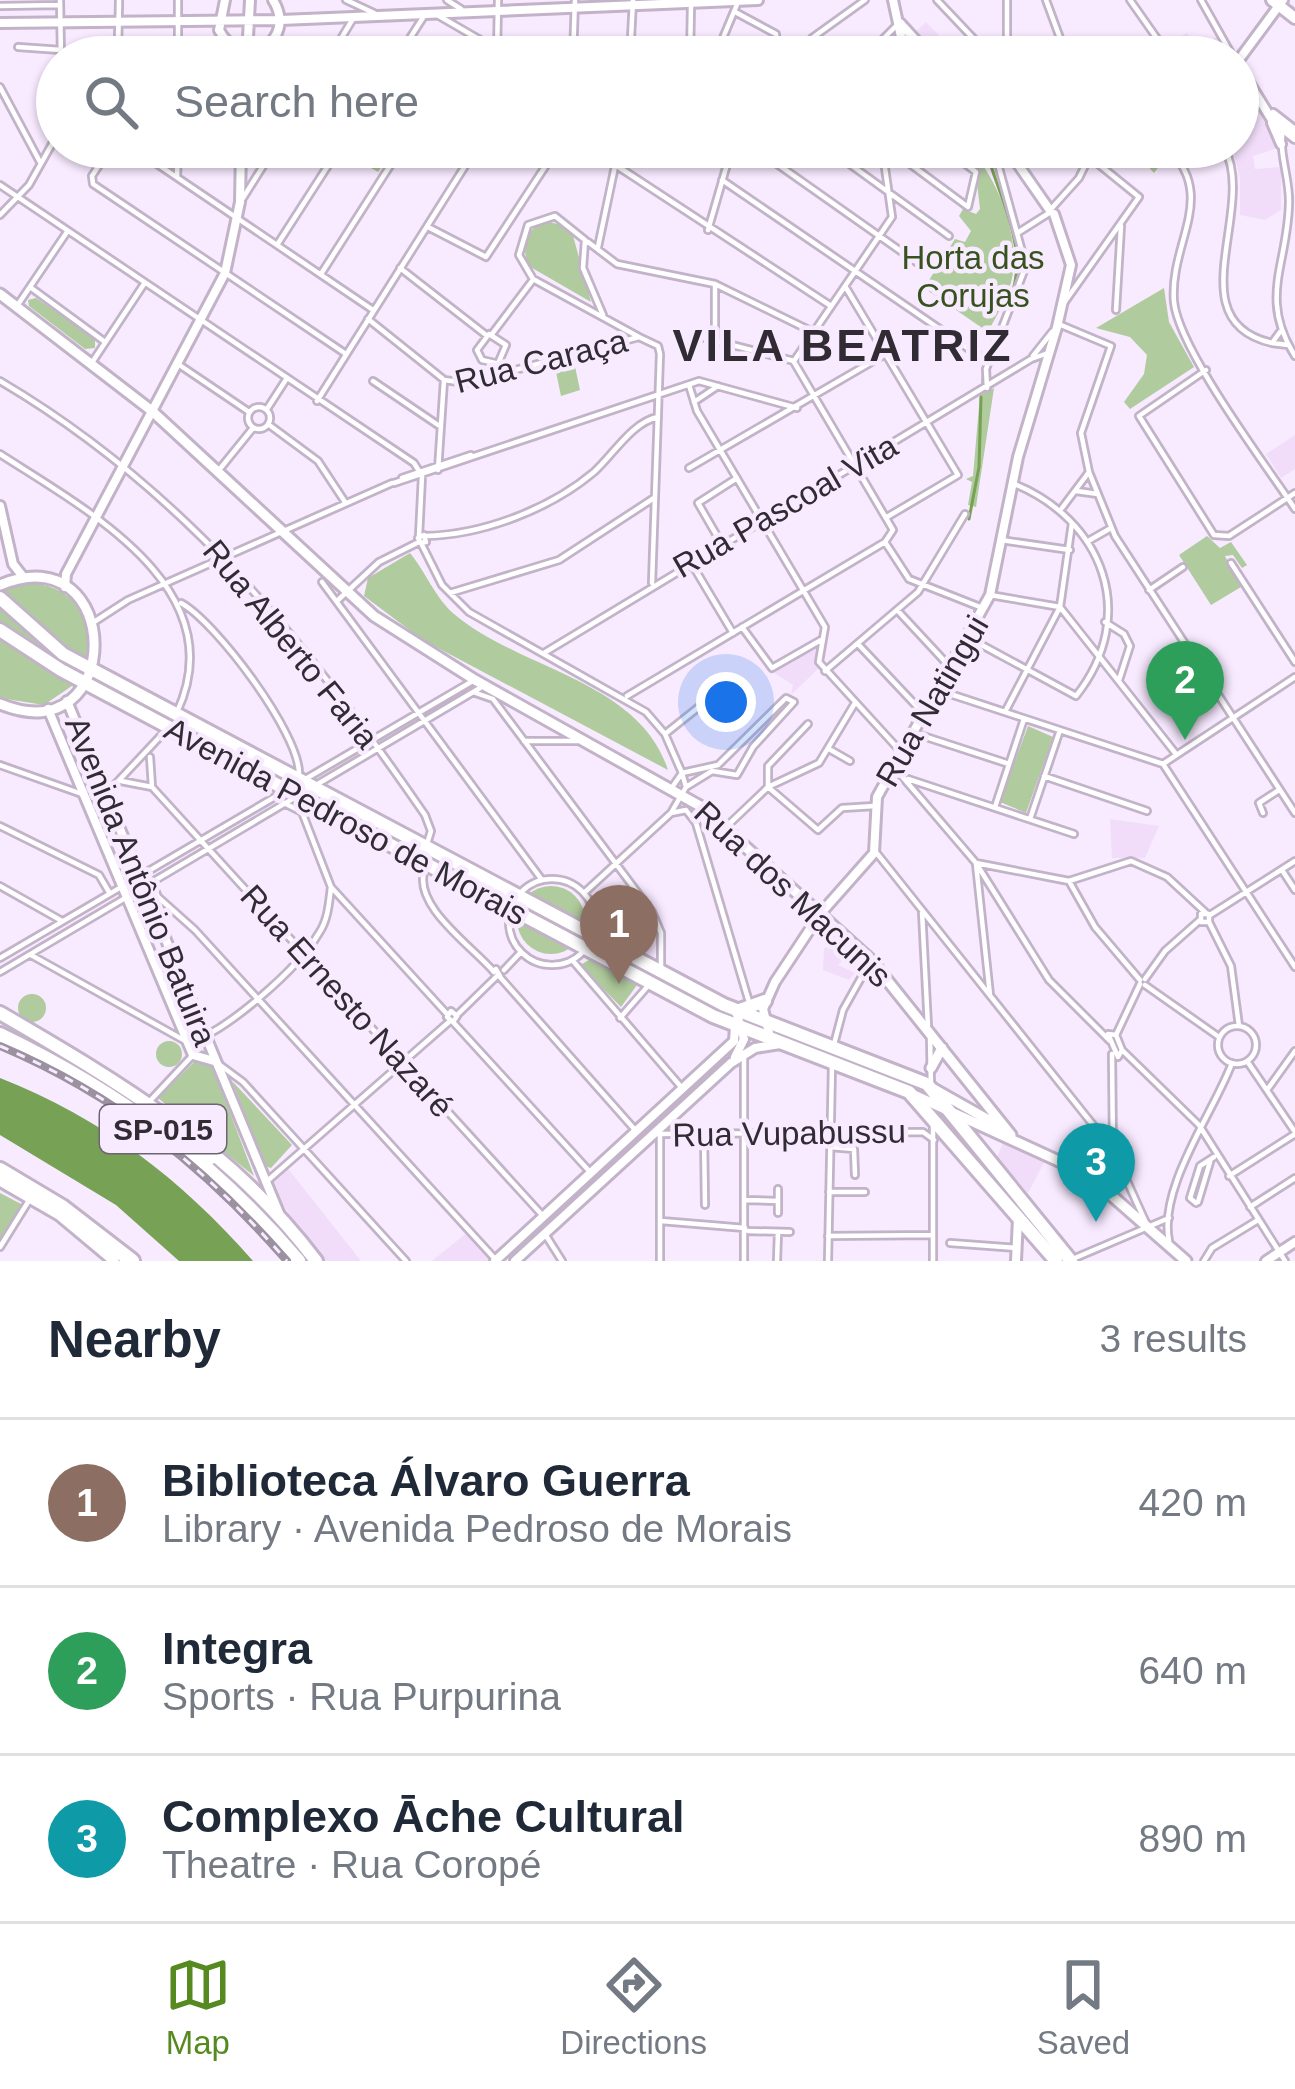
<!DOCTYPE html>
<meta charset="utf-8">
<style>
body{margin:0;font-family:Helvetica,sans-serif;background:#f2f2f3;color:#1f2937}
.you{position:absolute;left:726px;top:702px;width:42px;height:42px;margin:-30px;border:9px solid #fff;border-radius:50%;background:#1a73e8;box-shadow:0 0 0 18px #1a73e833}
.badge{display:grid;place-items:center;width:78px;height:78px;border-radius:50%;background:#568920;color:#fff;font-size:39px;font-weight:700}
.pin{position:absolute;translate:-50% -99px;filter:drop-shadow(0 3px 6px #0008)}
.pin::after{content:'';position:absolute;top:63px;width:42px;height:36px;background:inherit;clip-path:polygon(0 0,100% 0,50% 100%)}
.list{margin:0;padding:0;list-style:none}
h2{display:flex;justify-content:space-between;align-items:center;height:156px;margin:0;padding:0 48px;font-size:51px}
h2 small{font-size:39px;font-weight:400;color:#747a83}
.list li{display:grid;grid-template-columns:78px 1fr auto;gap:36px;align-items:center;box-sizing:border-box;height:168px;padding:0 48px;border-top:3px solid #e0e1e3}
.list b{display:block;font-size:45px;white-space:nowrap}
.list p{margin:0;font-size:39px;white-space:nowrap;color:#747a83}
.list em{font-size:39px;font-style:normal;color:#747a83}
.icon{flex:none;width:66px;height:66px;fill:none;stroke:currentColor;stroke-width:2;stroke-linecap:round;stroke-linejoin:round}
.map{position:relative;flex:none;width:1295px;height:1261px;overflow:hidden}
.search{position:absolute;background:#fff;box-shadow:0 3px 9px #0004;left:36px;right:36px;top:36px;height:132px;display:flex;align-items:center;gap:30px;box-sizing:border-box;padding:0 42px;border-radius:66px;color:#747a83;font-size:45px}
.sheet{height:660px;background:#fff}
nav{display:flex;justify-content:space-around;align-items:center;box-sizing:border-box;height:168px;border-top:3px solid #e0e1e3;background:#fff;font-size:33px;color:#747a83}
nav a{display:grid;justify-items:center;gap:6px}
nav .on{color:#568920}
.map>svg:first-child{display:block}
.built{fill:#f1ddf9}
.green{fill:#b0cb9d}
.water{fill:#77a155}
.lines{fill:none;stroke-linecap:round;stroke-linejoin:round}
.stream{stroke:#77a155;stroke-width:3}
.minor-casing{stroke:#c2b3c8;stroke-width:10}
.tertiary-casing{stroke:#c2b3c8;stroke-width:14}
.secondary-casing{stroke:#c2b3c8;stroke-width:15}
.primary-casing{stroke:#c2b3c8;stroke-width:16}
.trunk-casing{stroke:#c2b3c8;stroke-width:18}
.motorway-casing{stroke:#c2b3c8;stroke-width:20}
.minor{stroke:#fff;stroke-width:4.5}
.tertiary{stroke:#fff;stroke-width:8}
.secondary{stroke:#fff;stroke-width:9}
.primary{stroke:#fff;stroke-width:10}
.trunk{stroke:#fff;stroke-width:12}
.motorway{stroke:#fff;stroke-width:14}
.rail-casing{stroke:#9b91a0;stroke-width:8}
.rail{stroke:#f8eaff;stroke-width:3;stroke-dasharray:9;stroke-linecap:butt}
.labels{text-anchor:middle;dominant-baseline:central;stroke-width:9;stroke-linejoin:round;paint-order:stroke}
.shield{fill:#f8eaff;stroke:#6d6571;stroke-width:3}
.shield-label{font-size:30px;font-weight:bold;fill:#312c34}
.park-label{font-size:33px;fill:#36521d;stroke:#f8eaff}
.street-label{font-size:33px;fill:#312c34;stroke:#f8eaff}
.district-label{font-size:45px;font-weight:bold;letter-spacing:3px;fill:#312c34;stroke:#f8eaff}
</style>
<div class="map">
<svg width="1295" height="1261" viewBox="0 0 1295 1261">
<rect width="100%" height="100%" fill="#f8eaff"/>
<path class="built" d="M926,22L960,57H935L913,34Z
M1187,33L1197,48L1216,37L1225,53L1178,57L1170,42Z
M541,40L546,47L564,52V57H503L500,44Z
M1257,107L1277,148L1253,156L1255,169L1281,167V210L1265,220L1240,215V178L1232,147H1238V120Z
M1295,435V469L1281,478L1266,454Z
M820,642V667L791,695L793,685L770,670Z
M1110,819L1159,826L1145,858H1112Z
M834,937L851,951L838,965L855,973L849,980L823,970L824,949Z
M1004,1140L1046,1159L1028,1193L997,1158Z
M286,1166L361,1261H323L267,1183Z
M469,1231L493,1257L488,1261H432Z"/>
<path class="green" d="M348,147H372L387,158L378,172L345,153Z
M1130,147H1159L1166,157L1154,173Z
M969,149C999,178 1025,246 1009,289C1004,304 995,318 988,332L924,288L955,239L965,242L971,231L959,216L963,209L976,214L980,209L975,165L961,157Z
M543,220L571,228L591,302L527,265L523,238Z
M1164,288L1169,322L1194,367L1130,409L1124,402L1144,374L1147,355L1130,337L1096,328Z
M36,298L95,338V348L85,349L29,306L28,300Z
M574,362L580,390L561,396L555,367Z
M994,388L976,507L968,505L972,482L966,479L973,476L980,395Z
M1207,536L1220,548L1231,542L1247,565L1242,568L1233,555L1225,556L1241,587L1211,605L1179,555Z
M410,553C425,571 436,599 454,614C520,670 639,680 668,770L423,640L364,596L368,578Z
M14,584C53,579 82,597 92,636L82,679L44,705L0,698V589Z
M1028,726L1053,737L1026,813L1000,802Z
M319,792L513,895L508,905L310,797Z
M517 920a34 34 0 1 1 68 0a34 34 0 1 1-68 0Z
M591,959L637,985L621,1007L580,965Z
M18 1008a14 14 0 1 1 28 0a14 14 0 1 1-28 0Z
M156 1054a13 13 0 1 1 26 0a13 13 0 1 1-26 0Z
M196,1060L212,1065L254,1176L158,1098Z
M232,1081L292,1145L271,1168L265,1166Z
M0,1193L23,1205L0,1241Z"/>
<path class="water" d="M0,1078C102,1118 181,1179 253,1261H179L116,1205L0,1135Z"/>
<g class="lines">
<path class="stream" d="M983,382C984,345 1008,318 1015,282C1024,240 998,193 987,153
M969,519L979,467L981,397"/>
<g class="minor-casing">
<path id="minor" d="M60,0L61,57
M178,0V57
M346,0L374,13
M447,0L461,9
M937,0L991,57
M1007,0V57
M1046,0L1067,57
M1130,0L1170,57
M1201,0L1233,57
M0,6L60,5
M737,13L776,34L777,57
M439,16L496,49
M118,36L119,6
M18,47L61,50
M118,57L119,0
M330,57L354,17
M398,57L424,16
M460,57L473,37
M497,57L498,0
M573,57L575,0
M630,57L633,0
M690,57L691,6
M715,57L738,2
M808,57L812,38L865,0
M865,57L899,23
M1104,57L1114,51L1125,57
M0,87L40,162
M1283,129C1278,152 1290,179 1289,203C1288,264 1258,298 1295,356
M111,147L92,176L93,184L346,354
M132,147L373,310
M382,147L396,156
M588,147L831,306
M753,147L919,264
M826,147L949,236
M887,147L968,207L976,172L943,147
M1167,147C1219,197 1169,242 1174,302C1179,350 1266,465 1295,509
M1224,147C1258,208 1176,321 1272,343
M177,177L178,147
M722,180L988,362
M0,185L414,463L422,476L419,536
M243,198L275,147
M1052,208L1079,178L1094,147
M0,215L29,185L57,135
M428,227L486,257L558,147
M708,230L732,147
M1019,232L1049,213
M588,242L617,264L715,284L813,332
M277,245L340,147
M598,247L619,147
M400,268L486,335
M321,274L402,147
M845,286L958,475L887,517
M30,287L105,342
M1064,303L1139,197L1091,158
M17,306L67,232
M1116,310L1121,226
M603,315L583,268L585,240L555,216L528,225L519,255L533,279L639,337
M368,319L443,379
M1061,325L1111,346L1081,433L1089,472L1115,536L1295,813
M1280,332L1272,343L1288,345
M492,334L532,281
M697,336L794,361
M715,341V286
M1033,356L1052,332
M794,361L892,217L882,147
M794,362L893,530L885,542
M91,364L144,284
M178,364L249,412
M1206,370L1139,416L1214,535L1229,536L1295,493
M494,373L506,345L489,334L477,350L482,360L495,363
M0,381C185,490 305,641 425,815L431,831L426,847
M373,381L438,425
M689,385L697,411L825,627L819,662L902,753
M987,388L986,369L1026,266L998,164L1004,149
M317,401L477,147
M694,402L718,386
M248 418a11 11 0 1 1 22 0a11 11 0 1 1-22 0Z
M267,409L287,378
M268,424L318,461L345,502
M0,454C85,509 235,588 177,712
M689,468L887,353
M219,470L253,428
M438,470L444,380L466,383L639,337L658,346L660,354L652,583
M402,478L471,455
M394,483L699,381L797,408
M1076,491L1098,494
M1062,508L1089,472
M424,535L426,542L421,543L418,538Z
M425,536C483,535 550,509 594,472C613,455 632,422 658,417
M1001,540L1070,550
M1090,540L1111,528
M720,541L698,503L737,478
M885,542L909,579L980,607
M421,543L442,585L469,612L646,712L665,734L682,773L718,765L786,698L794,702L753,747L737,775L712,771L686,787
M690,561L733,633
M1231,563L1295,662
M322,582L542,880
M1149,590L1183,567
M450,593L559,560L654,498
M990,595L1060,607L1176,754
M337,601L379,562L419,542
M181,603C216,622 299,733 299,773
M898,611L950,667
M94,622L128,600L392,483
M1105,622L1124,634L1130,646L1119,680
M742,627L772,668L821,640
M967,637L1076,696C1140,615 1103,519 1012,483
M858,644L924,714
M544,653L1031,359L1051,352
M825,671L918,592L965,514
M938,690L1163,764
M473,692L493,699L652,912L661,933V971
M627,696L885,542
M1005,712L1060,607L1072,523
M914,733L1009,764
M665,734L729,683
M524,741H578
M829,749L850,761
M150,757L152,787
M1163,764L1295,967
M1163,764L1295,677
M0,765L82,794
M894,767L976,863L1069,881L1131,861L1167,877L1206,913
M1044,776L1147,811
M908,779L1074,834
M121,781L152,787L543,1216
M768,787L818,830L842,808L875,806
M768,787V766L808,724
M107,793L169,727
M284,803L302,812L331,887L447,1014
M995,807L1024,719
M671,813L686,810L696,823L749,1002
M1263,813L1259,803L1279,790
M1030,819L1059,733
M0,826L99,875L109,892
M725,828L768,787L819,763L855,703
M875,851L1113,1150L1146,1223
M976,863L1049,980L1110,1041
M976,864L990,995
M425,869C411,905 473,947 494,972
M1282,870L1295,890
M509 922a43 43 0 1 1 86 0a43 43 0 1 1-86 0Z
M1069,881L1095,927L1140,980
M153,885L158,897L195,930L496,1260
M0,886L62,921
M584,893L671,813L686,787L682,773L673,786
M922,912L928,1026
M1201,914H1209V922H1201Z
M1210,915L1295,861
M1209,922L1231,966L1239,1026
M31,955L189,1043C228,1030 298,969 319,933C328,920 329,903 331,887
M0,958L471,682
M573,961L682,1088
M496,969L500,976
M504,970L521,952
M0,972L480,688
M499,976L636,1131
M1145,979L1165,951L1200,920
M1145,985L1219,1037
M451,1011L457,1016L453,1022L447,1017Z
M457,1015L497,976
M620,1018L647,987
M453,1022L591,1173
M1218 1045a19 19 0 1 1 38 0a19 19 0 1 1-38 0Z
M1116,1035L1122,1050L1118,1057L1108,1034L1116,1035L1140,984
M930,1037L931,1086
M833,1048L843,1010L871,960
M1122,1050L1199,1125L1285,1261
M1112,1054L1113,1150
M1247,1061L1295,1132
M220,1065L243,1082L406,1261
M1267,1090L1295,1051
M149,1102L193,1055
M655,1134L923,1132L934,1140
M660,1135V1261
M704,1135L705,1205
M830,1147L854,1149L855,1175
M1229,1176L1295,1134
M265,1183L450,1021
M829,1192H865
M745,1200L778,1201
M1198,1202L1210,1162
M1196,1203L1190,1198L1200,1166L1214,1157
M1250,1207L1295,1178
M778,1213V1189
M661,1221L745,1228
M748,1231L790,1232
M545,1234L562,1261
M828,1236L933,1235
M1169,1241C1158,1187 1214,1112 1232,1063
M950,1243L1017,1248
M0,1247L28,1202
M1075,1258L1169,1218
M744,1261V1054
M777,1261L778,1232
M828,1261L832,1065
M933,1261V1125
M1204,1261L1212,1248L1258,1220"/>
</g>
<g class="tertiary-casing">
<path id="tertiary" d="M225,0L219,30C241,73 299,42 273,0
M893,0L901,37L916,57
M0,23L281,20L758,0
M900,23L931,57
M247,56L250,0
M1238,61L1283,0
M1238,65L1272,120L1295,138
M1273,114L1295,131
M1272,123L1281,144
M1006,147L1049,209
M1054,214L1071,265L1057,327
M0,506L13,564L24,578
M65,587L66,574L225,273L240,202L241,147
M67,701L279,1213
M48,709L193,1055L214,1061
M770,1037L763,1009L775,982L820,914L874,853L877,797L990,595L1018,457L1057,327
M735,1057L744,1039L736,1011
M495,1261L734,1041L735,1026
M515,1261L731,1063L755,1048L780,1044
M1016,1261L1018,1218
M1266,1261L1295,1242"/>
</g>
<g class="secondary-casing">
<path id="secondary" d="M0,294L152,411L374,616L475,680L700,806L871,960L1011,1135
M0,585C125,533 126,756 0,704
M931,1068L942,1048
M932,1088L1001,1127
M912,1094L1087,1174L1186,1261
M0,1181L59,1215L114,1261"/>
</g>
<g class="primary-casing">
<path id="primary" d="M1272,0L1295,18"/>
</g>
<g class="trunk-casing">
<path id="trunk" d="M0,598L63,654L724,1005L927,1084L1071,1261
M0,630L61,670L713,1016L909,1092L1056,1261
M737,1011L765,1001
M0,1013C119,1082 232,1149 316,1261"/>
</g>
<g class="motorway-casing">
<path id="motorway" d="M0,1035C118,1092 213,1161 298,1261
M187,1132L211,1157
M0,1170L62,1207L132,1261"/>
</g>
<use href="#minor" class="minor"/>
<use href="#tertiary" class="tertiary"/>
<use href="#secondary" class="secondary"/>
<use href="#primary" class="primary"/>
<use href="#trunk" class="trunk"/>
<use href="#motorway" class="motorway"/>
<g class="rail-casing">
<path id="rail" d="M0,1046C116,1095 205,1167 287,1261"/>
</g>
<use href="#rail" class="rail"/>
</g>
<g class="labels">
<rect class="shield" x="100" y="1105" width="126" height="48" rx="9"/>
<g class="shield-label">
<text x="163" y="1129">SP-015</text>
</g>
<g class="park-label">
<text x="973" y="257">Horta das<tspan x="973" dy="38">Corujas</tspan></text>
</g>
<g class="street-label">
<text transform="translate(541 361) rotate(-14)">Rua Caraça</text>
<text transform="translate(785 506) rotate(-30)">Rua Pascoal Vita</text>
<text transform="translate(291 644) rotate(51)">Rua Alberto Faria</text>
<text transform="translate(932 701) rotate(-60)">Rua Natingui</text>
<text transform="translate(346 821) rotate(28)">Avenida Pedroso de Morais</text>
<text transform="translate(141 881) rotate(68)">Avenida Antônio Batuira</text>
<text transform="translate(793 894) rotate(43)">Rua dos Macunis</text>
<text transform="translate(347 1001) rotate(48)">Rua Ernesto Nazaré</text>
<text transform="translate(789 1133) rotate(-1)">Rua Vupabussu</text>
</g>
<g class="district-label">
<text x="843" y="345">VILA BEATRIZ</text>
</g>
</g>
</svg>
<div class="you"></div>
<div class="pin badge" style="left:619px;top:984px;background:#8d6e63">1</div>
<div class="pin badge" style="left:1185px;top:740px;background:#2e9e5b">2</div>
<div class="pin badge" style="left:1096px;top:1222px;background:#0f9aa8">3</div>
<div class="search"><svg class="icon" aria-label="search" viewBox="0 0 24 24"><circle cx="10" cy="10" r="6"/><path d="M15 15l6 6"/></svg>Search here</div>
</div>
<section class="sheet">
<h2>Nearby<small>3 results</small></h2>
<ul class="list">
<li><span class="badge" style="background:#8d6e63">1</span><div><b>Biblioteca Álvaro Guerra</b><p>Library · Avenida Pedroso de Morais</p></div><em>420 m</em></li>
<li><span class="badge" style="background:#2e9e5b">2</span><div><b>Integra</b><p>Sports · Rua Purpurina</p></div><em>640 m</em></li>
<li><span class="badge" style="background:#0f9aa8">3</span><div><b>Complexo Āche Cultural</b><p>Theatre · Rua Coropé</p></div><em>890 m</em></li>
</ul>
</section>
<nav>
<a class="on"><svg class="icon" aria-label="map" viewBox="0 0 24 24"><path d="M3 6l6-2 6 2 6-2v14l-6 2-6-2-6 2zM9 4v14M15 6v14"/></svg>Map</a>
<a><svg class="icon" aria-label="directions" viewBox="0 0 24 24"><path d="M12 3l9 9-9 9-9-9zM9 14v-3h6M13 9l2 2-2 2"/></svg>Directions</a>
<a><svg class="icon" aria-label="saved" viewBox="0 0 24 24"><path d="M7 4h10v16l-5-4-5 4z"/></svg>Saved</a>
</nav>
